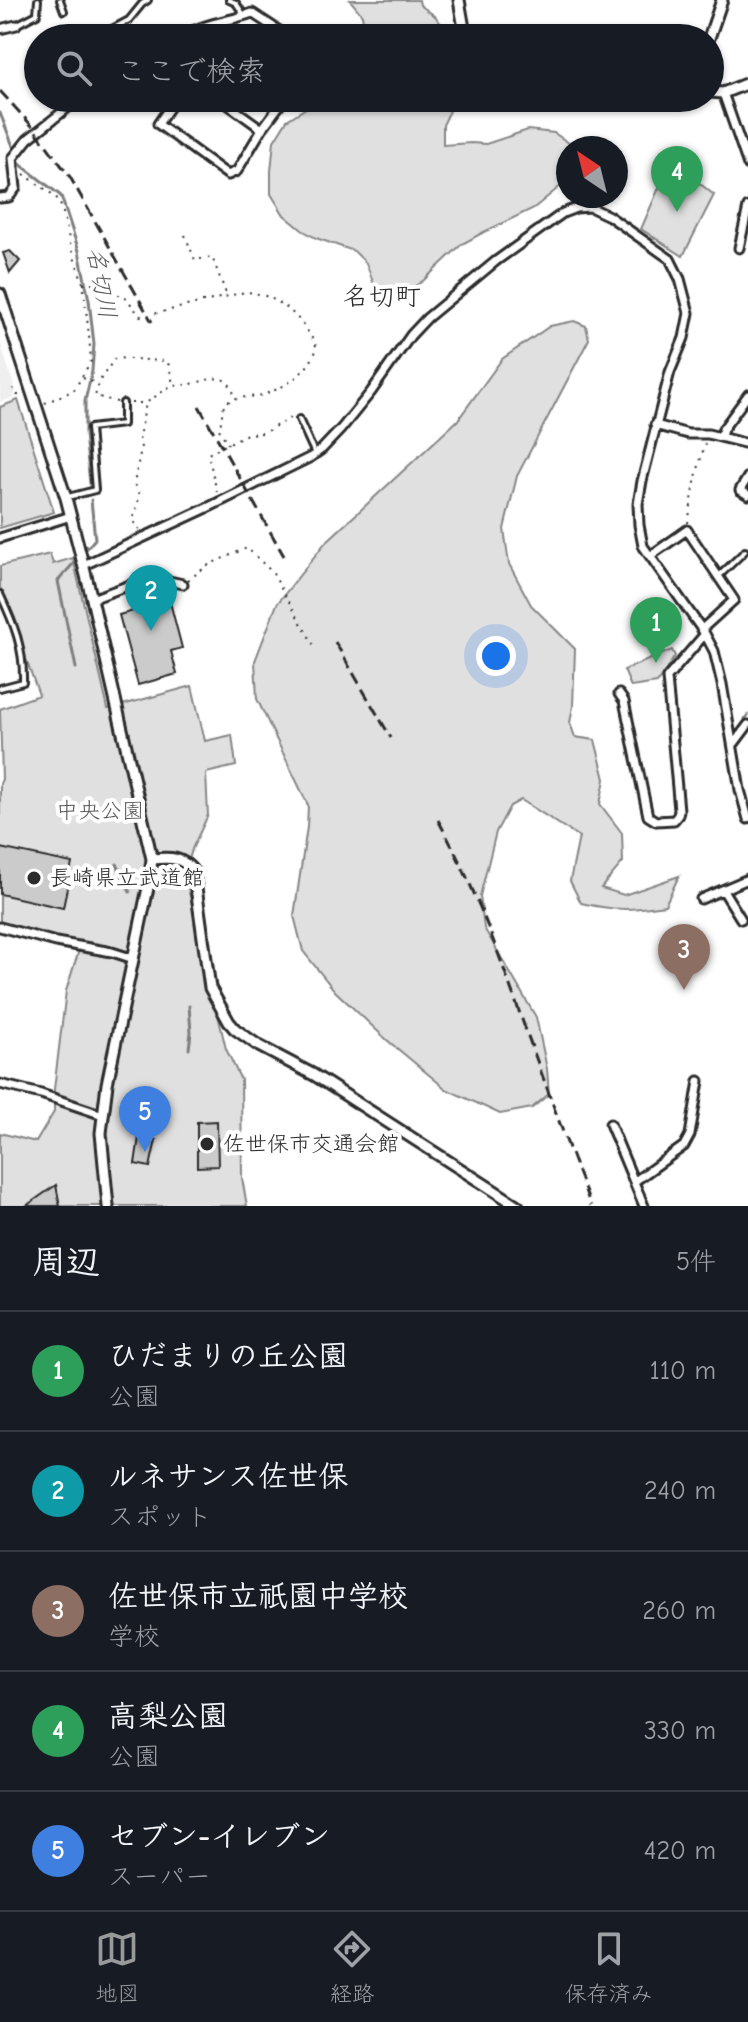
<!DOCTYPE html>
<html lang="ja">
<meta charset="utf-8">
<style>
body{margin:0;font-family:"Comic Neue","Klee One",sans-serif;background:#242831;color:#f1f3f6}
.compass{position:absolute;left:556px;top:136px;width:72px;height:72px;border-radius:50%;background:#171b24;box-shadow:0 2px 6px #0004;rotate:325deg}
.you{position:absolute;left:496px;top:656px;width:28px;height:28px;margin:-20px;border:6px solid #fff;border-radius:50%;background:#1a73e8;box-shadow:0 0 0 12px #1a73e833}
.badge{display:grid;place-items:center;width:52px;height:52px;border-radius:50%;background:#98999b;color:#fff;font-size:26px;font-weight:700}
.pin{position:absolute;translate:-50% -66px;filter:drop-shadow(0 2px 4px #0008)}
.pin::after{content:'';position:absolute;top:42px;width:28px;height:24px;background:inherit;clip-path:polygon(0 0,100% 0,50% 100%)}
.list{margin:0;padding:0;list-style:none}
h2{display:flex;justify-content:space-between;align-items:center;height:104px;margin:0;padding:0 32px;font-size:34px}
h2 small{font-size:26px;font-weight:400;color:#9ea1a6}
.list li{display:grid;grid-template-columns:52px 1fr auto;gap:24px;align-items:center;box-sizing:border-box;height:120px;padding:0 32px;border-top:2px solid #363941}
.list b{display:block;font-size:30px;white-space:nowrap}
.list p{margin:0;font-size:26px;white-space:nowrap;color:#9ea1a6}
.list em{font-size:26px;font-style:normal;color:#9ea1a6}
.icon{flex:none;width:44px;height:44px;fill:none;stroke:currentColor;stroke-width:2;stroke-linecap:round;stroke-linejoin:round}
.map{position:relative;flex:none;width:748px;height:1206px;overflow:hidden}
.search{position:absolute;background:#171b24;box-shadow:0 2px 6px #0004;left:24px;right:24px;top:24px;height:88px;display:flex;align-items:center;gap:20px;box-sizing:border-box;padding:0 28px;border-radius:44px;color:#9ea1a6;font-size:30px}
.sheet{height:704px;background:#171b24}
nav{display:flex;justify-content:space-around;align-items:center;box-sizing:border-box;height:112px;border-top:2px solid #363941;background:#171b24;font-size:22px;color:#9ea1a6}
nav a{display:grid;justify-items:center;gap:4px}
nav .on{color:#98999b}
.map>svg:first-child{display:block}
.built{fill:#efefef}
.green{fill:#e0e0e0;stroke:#868686;stroke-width:2}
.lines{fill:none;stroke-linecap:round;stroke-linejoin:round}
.stream{stroke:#7e7e7e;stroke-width:3}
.building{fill:#cbcbcb;stroke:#2b2b2b;stroke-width:2}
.service-casing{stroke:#2b2b2b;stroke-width:10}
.minor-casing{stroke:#2b2b2b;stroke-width:13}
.tertiary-casing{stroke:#2b2b2b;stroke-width:15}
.path{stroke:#2b2b2b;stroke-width:2;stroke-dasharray:2 6;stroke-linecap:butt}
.service{stroke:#fff;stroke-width:4}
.minor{stroke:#fff;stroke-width:7}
.tertiary{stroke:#fff;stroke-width:9}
.rail{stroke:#2b2b2b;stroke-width:3;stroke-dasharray:12 6;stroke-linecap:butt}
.poi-dot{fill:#2b2b2b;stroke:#fff;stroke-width:3}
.labels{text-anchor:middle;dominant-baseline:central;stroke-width:8;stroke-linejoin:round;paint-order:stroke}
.park-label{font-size:22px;fill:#585858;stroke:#fff}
.poi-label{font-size:22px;fill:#2b2b2b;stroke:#fff;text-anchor:start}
.water-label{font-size:24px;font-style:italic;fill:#5c5c5c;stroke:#fff}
.quarter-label{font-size:26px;fill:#2b2b2b;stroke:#fff}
</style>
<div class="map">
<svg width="748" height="1206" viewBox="0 0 748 1206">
<rect width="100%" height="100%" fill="#fff"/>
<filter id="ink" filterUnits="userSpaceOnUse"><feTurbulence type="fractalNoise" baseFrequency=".0125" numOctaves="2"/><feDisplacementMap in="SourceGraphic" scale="16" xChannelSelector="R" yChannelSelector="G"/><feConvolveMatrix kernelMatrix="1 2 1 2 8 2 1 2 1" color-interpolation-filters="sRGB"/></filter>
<g filter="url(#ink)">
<path class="built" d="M0,342L16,392L14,394L15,397L0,402Z"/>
<path class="green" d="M350,0H419L420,5L435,16L452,38H366L362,15Z
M322,98H456L443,125V145L471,143L486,144L528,130L554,133L569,143L568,169L562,185L534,208L482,233L462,244L424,280L401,296L386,297L375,287L366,263L354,251L316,238L302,230L284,215L271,194V171L274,141L287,120Z
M671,160L714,195L683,256L641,229Z
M574,321L586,326L589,339L517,476L504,529L509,564L531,605L575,649L573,706L570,723L575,737L595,740L605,779L600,804L622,833L623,862L601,888L624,895L679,876L665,905C631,910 615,911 581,903L570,881L579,837L521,800L510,806L496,832L480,896L484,928L536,1017L547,1069L549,1094L532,1108L500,1114L446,1089L387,1040L335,991L303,951L294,916L307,827L308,805L257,699L255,661L277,604L325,543L457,421L502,359L550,326Z
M18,400L54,512L0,528V407Z
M50,554L53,564L73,558L108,709L192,686L205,741L232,735L236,766L206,773L208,815L192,849L185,875L226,1049L241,1080L242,1178L247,1206H0V1133L36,1142L54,1112V1089L66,991L80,947L0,929V784L2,779L0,709L39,695L0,587V566Z
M672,650L675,656L657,683L631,687L624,670Z"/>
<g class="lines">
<path class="stream" d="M0,113L20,164L61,196L79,251L89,300L94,344L92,371L85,401V434L90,483
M76,668L58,581L95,539L91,500
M748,715L745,719L748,732
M117,864L130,892
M189,1006L191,1032L189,1049"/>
</g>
<path class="building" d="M10,251L20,261L10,273L3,253Z
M150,601L155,604L162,601L163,604L170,602L182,648L171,651L177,674L138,685L119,615L140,609L139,603Z
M0,848L72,863L63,908L0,894Z
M217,1121L218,1166L197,1167V1122Z
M139,1137L156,1140L150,1167L135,1164Z
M56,1185L60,1206H26Z"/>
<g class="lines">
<g class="service-casing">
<path id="service" d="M60,0L64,11
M229,0L236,3L244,15
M16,25L37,14L38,0
M95,38L129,20L142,4L148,0
M299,419L315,454
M68,497L95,490L90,428L123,424V403
M718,577L745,551
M0,594C14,624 24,648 23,682L0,688"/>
</g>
<g class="minor-casing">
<path id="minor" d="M0,29L16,25
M186,35C204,23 231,21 252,13L290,38
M166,38L183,34L191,38
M723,93L748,165
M176,98L158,124L228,175L237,171L262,129L285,98
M219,98L262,129
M0,198L9,197L16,188L13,158L28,139L80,98
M739,248L748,207
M655,425L688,434H708L748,444
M721,437L723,429L748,395
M748,477L740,490L748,495
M0,538L71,516
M650,556L687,530L734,600L702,629
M84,565L209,507L311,457L322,449L341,429L371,392L411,335L427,318L496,261L563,213L576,208L590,207L609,216L670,259L680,279L689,313L684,338L670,372L642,481L638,504L639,525L643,546L705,634L714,651L722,684L740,790L748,819
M92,599L151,577L183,584
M619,694L624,701L648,816L656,821L674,820L678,815L679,810L667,678L705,634
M733,745L748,725
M723,890L741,919
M701,899L748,879
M0,927L56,942L112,952L134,959
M0,1084L41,1094L103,1115
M610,1124L644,1206
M635,1181L684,1146L690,1135L699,1081"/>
</g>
<g class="tertiary-casing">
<path id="tertiary" d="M459,0L465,34L468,38
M709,38L722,0
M710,92L723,93L748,83
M0,294L66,498L92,599L152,859L149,883L107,1084L101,1133L108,1206
M152,859C170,857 184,857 194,873L210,988L229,1022L235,1029L259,1046L314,1075L518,1206"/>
</g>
<path class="path" d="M24,174L56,197L62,208L71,248L83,283L89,336L91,361L74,390L45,403
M185,235L195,260L212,257L227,296
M83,283H92L104,295H124L140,316L149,315L245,292C279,294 303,318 317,348C309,372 287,387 262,395C252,398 239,396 231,400C227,402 225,406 222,409V418L219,429L228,444
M83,378L98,384
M13,388L17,395H20
M117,402L95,396L100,380L115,358L165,361L169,365L173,384C198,391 225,360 235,397
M131,403H146
M217,492L208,454L247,434L263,433L292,417L294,418
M688,523L696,477L705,443
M140,530L132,520L138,503L139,493L134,484L141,448L139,437L146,403L172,385
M188,580L210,564L247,548L272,572L316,649"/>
<use href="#service" class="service"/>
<use href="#minor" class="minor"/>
<use href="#tertiary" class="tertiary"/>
<path class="rail" d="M0,91L32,126L70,177L152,322
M199,406L284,556
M335,642L391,738
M438,820C475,886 500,957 525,1028C547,1088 568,1147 591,1206"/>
</g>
</g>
<g class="poi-dot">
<circle cx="34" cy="878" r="8"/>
<circle cx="207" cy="1144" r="8"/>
</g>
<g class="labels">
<g class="park-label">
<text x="100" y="811">中央公園</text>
</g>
<g class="poi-label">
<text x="50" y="878">長崎県立武道館</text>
<text x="223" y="1144">佐世保市交通会館</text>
</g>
<g class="water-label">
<text transform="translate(102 283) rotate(80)">名切川</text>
</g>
<g class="quarter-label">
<text x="382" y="297">名切町</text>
</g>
</g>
</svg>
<svg class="compass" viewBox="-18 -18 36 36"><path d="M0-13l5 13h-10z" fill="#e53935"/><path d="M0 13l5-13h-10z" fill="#9ea1a6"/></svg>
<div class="you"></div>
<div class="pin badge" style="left:656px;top:663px;background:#2e9e5b">1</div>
<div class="pin badge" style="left:151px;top:631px;background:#0f9aa8">2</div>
<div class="pin badge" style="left:684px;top:990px;background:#8d6e63">3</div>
<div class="pin badge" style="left:677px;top:212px;background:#2e9e5b">4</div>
<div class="pin badge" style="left:145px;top:1152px;background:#3f7fe0">5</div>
<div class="search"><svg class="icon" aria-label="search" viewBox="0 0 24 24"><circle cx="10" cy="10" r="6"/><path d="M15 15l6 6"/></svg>ここで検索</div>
</div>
<section class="sheet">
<h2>周辺<small>5件</small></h2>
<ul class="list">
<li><span class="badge" style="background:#2e9e5b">1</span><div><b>ひだまりの丘公園</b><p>公園</p></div><em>110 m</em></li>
<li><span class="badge" style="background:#0f9aa8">2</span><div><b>ルネサンス佐世保</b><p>スポット</p></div><em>240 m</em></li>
<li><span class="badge" style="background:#8d6e63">3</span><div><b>佐世保市立祇園中学校</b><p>学校</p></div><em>260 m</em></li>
<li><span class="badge" style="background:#2e9e5b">4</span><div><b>高梨公園</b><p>公園</p></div><em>330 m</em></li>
<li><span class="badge" style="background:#3f7fe0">5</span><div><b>セブン-イレブン</b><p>スーパー</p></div><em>420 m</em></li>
</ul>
</section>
<nav>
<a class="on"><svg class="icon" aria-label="map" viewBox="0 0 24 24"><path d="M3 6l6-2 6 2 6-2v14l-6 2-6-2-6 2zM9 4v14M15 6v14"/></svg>地図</a>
<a><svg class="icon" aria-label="directions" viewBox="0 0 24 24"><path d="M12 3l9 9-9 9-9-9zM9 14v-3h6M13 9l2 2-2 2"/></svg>経路</a>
<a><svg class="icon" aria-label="saved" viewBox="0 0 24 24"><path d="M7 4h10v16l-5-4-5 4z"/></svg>保存済み</a>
</nav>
